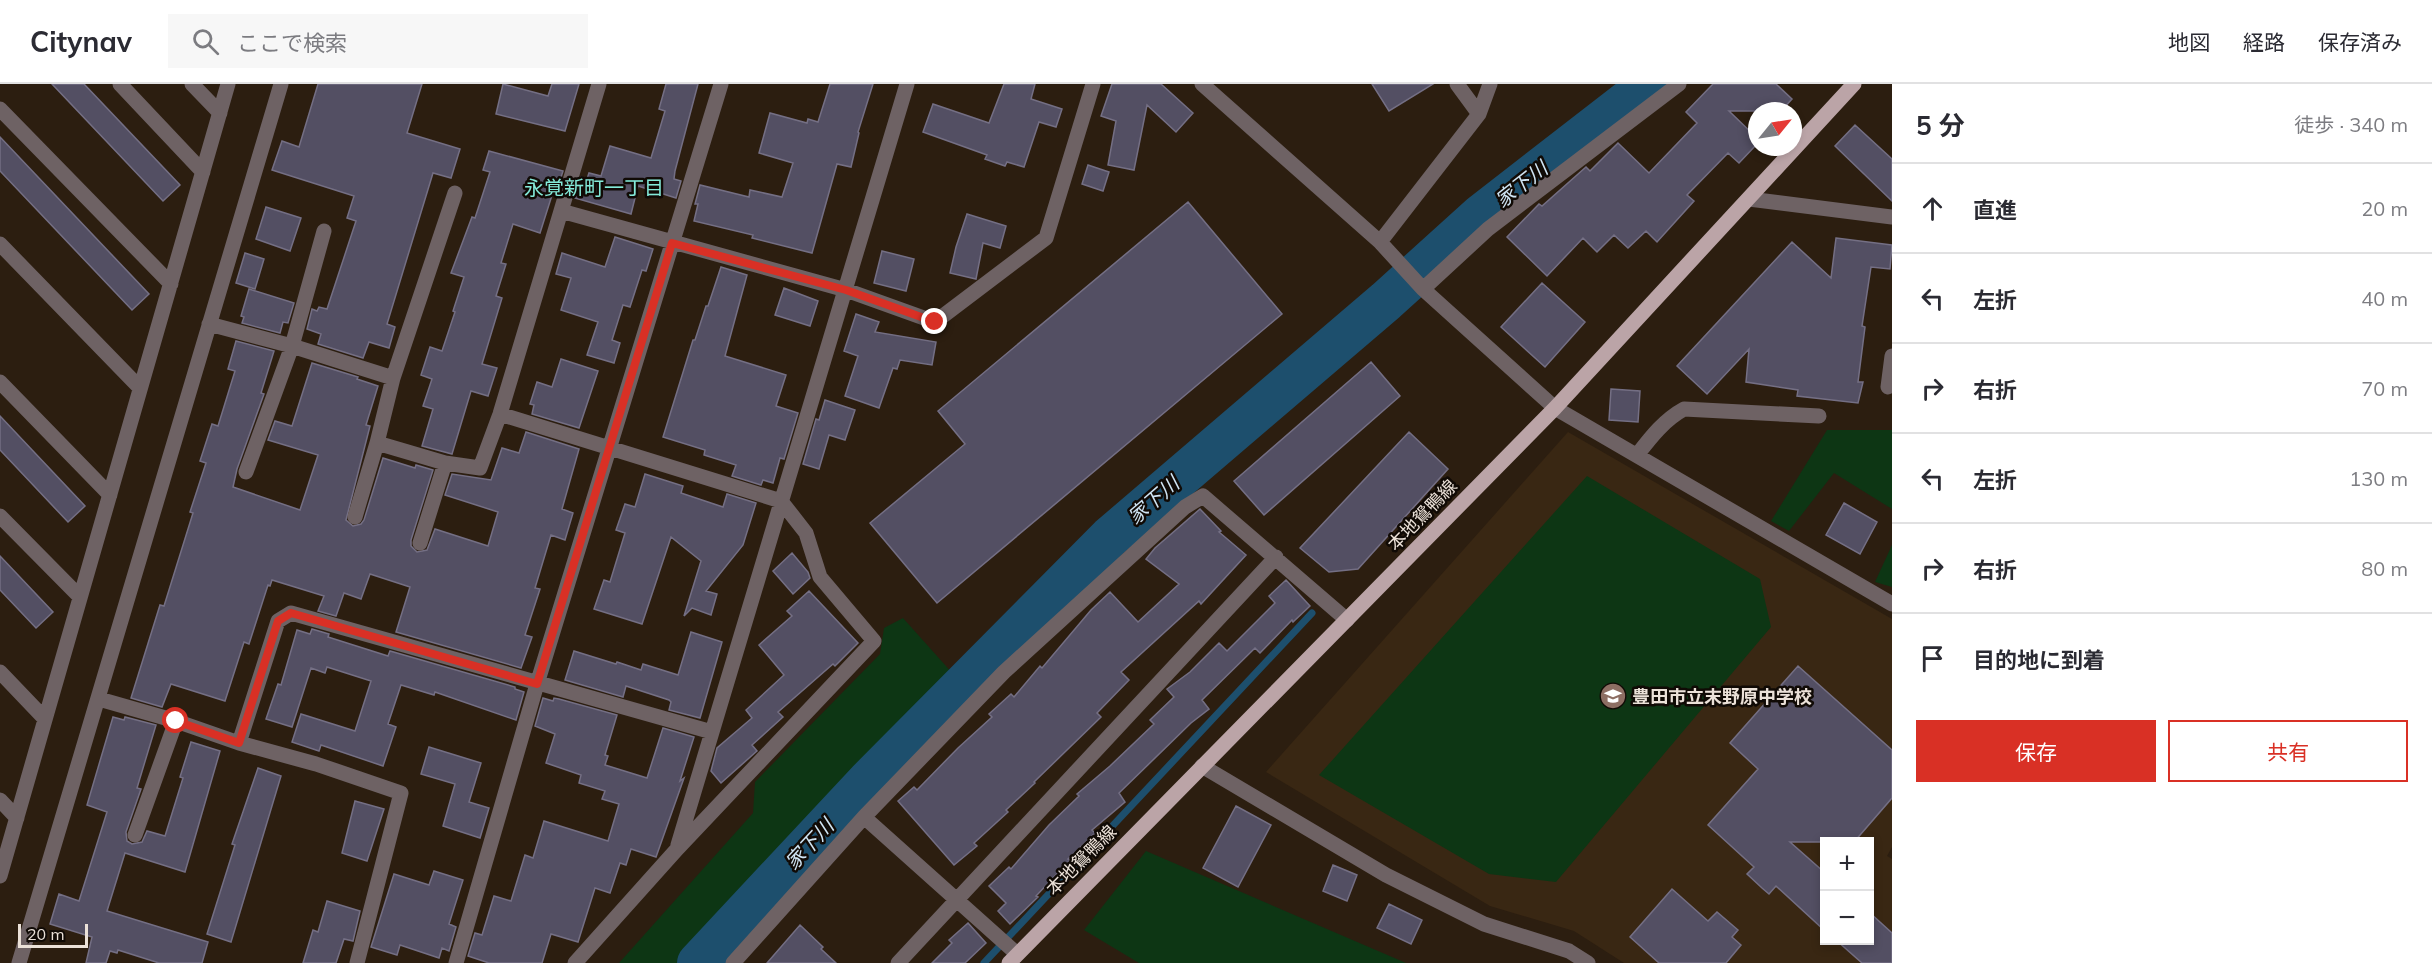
<!DOCTYPE html>
<html lang="ja">
<meta charset="utf-8">
<style>
body{margin:0;font-family:Mulish,"Noto Sans JP",sans-serif;background:#f7f7f7;color:#2b2b33}
.controls{position:absolute;right:18px;bottom:18px;display:grid;overflow:hidden;border-radius:0px;box-shadow:0 3px 9px #0003}
.controls button{width:54px;height:54px;display:grid;place-items:center;padding:0;border:0;border-bottom:2px solid #e1e1e2;background:#fff;color:#2b2b33;font:30px sans-serif}
.compass{position:absolute;left:1748px;top:18px;width:54px;height:54px;border-radius:50%;background:#fff;box-shadow:0 3px 9px #0003;rotate:60deg}
.scale{position:absolute;left:18px;bottom:15px;width:70px;box-sizing:border-box;padding-left:6px;border:3px solid #ebe1d8;border-top:0;font-size:16px;line-height:21px;white-space:nowrap;color:#ebe1d8;-webkit-text-stroke:4px #100a05;paint-order:stroke}
.stop{position:absolute;width:18px;height:18px;margin:-14px;border:4px solid #d93025;border-radius:50%;background:#fff}
.stop.end{background:#d93025;border-color:#fff;box-shadow:0 2px 6px #0008}
.list{margin:0;padding:0;list-style:none}
h2{display:flex;justify-content:space-between;align-items:center;height:78px;margin:0;padding:0 24px;font-size:26px}
h2 small{font-size:20px;font-weight:400;color:#7c7c81}
.list li{display:grid;grid-template-columns:39px 1fr auto;gap:18px;align-items:center;box-sizing:border-box;height:90px;padding:0 24px;border-top:2px solid #e1e1e2}
.list b{display:block;font-size:22px;white-space:nowrap}
.list em{font-size:20px;font-style:normal;color:#7c7c81}
.actions{display:flex;gap:12px;padding:18px 24px}
.actions a{flex:1;padding:14px 0;border:2px solid #d93025;border-radius:0px;text-align:center;font-size:21px;color:#d93025}
.actions .main{background:#d93025;color:#fff}
.icon{flex:none;width:33px;height:33px;fill:none;stroke:currentColor;stroke-width:2;stroke-linecap:round;stroke-linejoin:round}
.map{position:relative;flex:none;width:1892px;height:879px;overflow:hidden}
header{display:flex;align-items:center;gap:36px;box-sizing:border-box;height:84px;padding:0 30px;background:#fff;border-bottom:2px solid #e1e1e2}
header strong{font-size:28px}
nav{display:flex;gap:33px;margin-inline-start:auto;font-size:21px}
.search{width:420px;height:54px;background:#f7f7f7;display:flex;align-items:center;gap:15px;box-sizing:border-box;padding:0 21px;border-radius:0px;color:#7c7c81;font-size:22px}
main{display:flex}
aside{flex:1;background:#fff}
.map>svg:first-child{display:block}
.built{fill:#392713;fill-rule:evenodd}
.green{fill:#0d3614}
.lines{fill:none;stroke-linecap:round;stroke-linejoin:round}
.stream{stroke:#1d4f6d;stroke-width:7}
.river{stroke:#1d4f6d;stroke-width:42}
.building{fill:#534f63;stroke:#746f84;stroke-width:1.5}
.minor{stroke:#6e6264;stroke-width:15}
.major{stroke:#bba4a7;stroke-width:15}
.route{stroke:#d93025;stroke-width:8}
.labels{text-anchor:middle;dominant-baseline:central;stroke-width:5;stroke-linejoin:round;paint-order:stroke}
.street-label{font-size:18px;fill:#ebe1d8;stroke:#100a05}
.poi-label{font-size:18px;font-weight:bold;fill:#ebe1d8;stroke:#100a05;text-anchor:start}
.water-label{font-size:20px;font-style:italic;fill:#d0e5f4;stroke:#100a05}
.neighbourhood-label{font-size:20px;fill:#84ead9;stroke:#100a05}
</style>
<header>
<strong>Citynav</strong>
<div class="search"><svg class="icon" aria-label="search" viewBox="0 0 24 24"><circle cx="10" cy="10" r="6"/><path d="M15 15l6 6"/></svg>ここで検索</div>
<nav><a>地図</a><a>経路</a><a>保存済み</a></nav>
</header>
<main>
<div class="map">
<svg width="1892" height="879" viewBox="0 0 1892 879">
<rect width="100%" height="100%" fill="#2c1e10"/>
<path class="built" d="M1568,348L1892,535V763L1887,772L1892,775V879H1624L1574,847L1490,822L1266,688ZM1824,758H1870V856H1824Z"/>
<path class="green" d="M1827,346H1892V425L1834,389L1789,447L1771,437Z
M1587,392L1760,495L1771,543L1556,798L1489,790L1319,691Z
M1892,461V503L1875,498Z
M903,534L954,591L684,879H619L753,729L755,698L880,570L884,544Z
M1146,767L1406,879H1139L1084,846Z"/>
<g class="lines">
<path class="stream" d="M984,879L1312,529"/>
<path class="river" d="M698,879L868,697L1110,453L1386,217L1481,131L1650,0"/>
</g>
<path class="building" d="M52,0H84L180,101L163,117Z
M318,0H422L407,49L460,65L451,94L433,89L387,240L395,243L389,264L369,258L363,274L318,260L321,250L307,245L312,225L317,227L319,223L327,225L356,137L347,134L354,112L272,86L282,57L299,63Z
M503,0L548,12L552,0H579L565,47L496,30Z
M666,0H698L675,87L674,95L681,97L676,114L638,102L631,130L575,114L581,93L587,95L589,89L601,92L610,62L651,74L665,27L659,25Z
M830,0H873L858,48L859,49L851,83L837,80L812,169L752,154L753,151L694,137L698,120H695L700,101L749,113L750,106L782,113L793,79L759,69L770,29L807,39L808,35L818,38Z
M1004,0H1035L1031,15L1062,25L1056,43L1039,38L1024,83L1007,78L1005,82L985,75L987,71L923,48L933,20L989,39Z
M1112,0H1161L1193,29L1176,48L1147,21L1134,86L1108,81L1116,37L1101,32Z
M1372,0H1433L1389,27Z
M1713,0H1776L1792,15L1781,27H1729L1757,54V60L1739,79L1728,69L1687,111L1694,117L1657,158L1646,147L1628,164L1614,151L1597,168L1583,154L1547,192L1507,153L1539,120L1542,122L1586,83L1590,87L1618,59L1649,89L1697,39L1686,28Z
M1855,41L1892,75V117L1835,62Z
M0,53L149,210L132,226L0,87Z
M489,67L563,87L556,109L553,108L540,149L513,140L501,179L506,180L496,212L502,214L482,280L497,284L488,312L471,307L452,370L422,362L433,325L423,322L432,295L421,291L430,263L442,267L455,228L453,227L464,193L451,189L472,133L475,134L490,88L483,86Z
M1088,81L1109,88L1103,107L1082,100Z
M1188,118L1282,230L937,519L870,439L965,360L938,327Z
M266,123L301,134L290,167L256,155Z
M967,130L1006,142L1000,164L983,159L976,195L950,189L956,163Z
M615,153L653,165L646,187L642,186L630,223L623,221L612,256L620,259L614,279L587,271L598,238L561,226L571,194L556,190L562,169L605,183Z
M1836,154L1892,161L1890,185L1871,183L1862,242L1865,243L1858,298H1863L1858,319L1797,312L1798,306L1746,298L1749,265L1707,310L1677,282L1792,158L1831,194Z
M882,167L914,175L906,207L874,199Z
M245,169L264,175L255,205L236,199Z
M721,183L747,191L725,272L786,291L776,322L798,329L784,375L780,374L773,399L763,396L761,401L732,392L736,381L704,371L705,366L663,353L693,256H695L706,222H708Z
M1542,199L1585,238L1545,283L1501,243Z
M784,204L818,217L810,242L775,231Z
M249,205L294,219L288,239L283,238L280,249L242,239L244,233L241,232Z
M856,230L879,238L875,248L936,258L932,281L900,276L897,285L893,284L879,324L845,312L858,272L844,267Z
M236,257L274,267L261,309L264,310L237,385L233,403L300,426L318,371L268,356L275,337L292,342L312,279L358,293L357,295L378,302L366,341L370,342L346,436L353,442L361,440L364,436L383,374L415,384L416,381L433,386L411,456V462L417,468L427,466L435,445L488,462L498,428L445,411L452,390L491,396L502,364L519,369L526,348L579,365L562,425L573,429L565,456L551,451L535,504L540,505L525,551L532,553L521,584L396,548L410,503L370,490L361,515L344,509L336,532L318,527L324,512L272,496L270,502L268,501L249,560L244,558L225,617L171,600L162,623L131,614L160,521L164,522L193,429L190,428L206,379L200,377L212,340L218,342L235,287L228,285Z
M561,275L598,287L579,344L532,330L534,321L530,320L537,298L552,303Z
M1371,278L1400,312L1264,431L1234,397Z
M1611,305L1640,307L1638,338L1609,336Z
M825,316L855,326L845,356L829,351L819,385L803,380L816,335L819,336Z
M0,332L85,422L68,438L0,366Z
M1409,348L1448,385L1358,485L1329,488L1300,464Z
M645,390L683,402L681,409L723,423L727,410L756,419L743,461L706,507L717,510L711,531L692,524L684,532L701,477L671,453L642,540L594,525L604,496L610,498L625,449L616,446L625,420L635,423Z
M1844,419L1877,438L1860,470L1826,451Z
M1200,425L1221,447L1219,448L1246,471L1201,520L1199,517L1121,588L1129,596L1097,629L1101,633L1034,698L1035,699L1006,726L1008,728L974,759L977,762L954,781L898,717L914,703L917,706L958,664L992,633L989,630L1011,610L1014,613L1040,582L1042,584L1091,526L1110,508L1138,538L1179,500L1146,475L1155,464Z
M792,469L808,488L810,494L793,510L773,487Z
M0,472L53,528L36,544L0,506Z
M1286,496L1310,522L1293,538L1292,536L1260,569L1255,564L1202,616L1209,625L1191,639L1119,709L1125,718L1092,746L1095,749L1068,775L1070,776L1036,812L1038,813L1010,840L998,827L1006,819L989,802L1009,783L1011,785L1049,741L1079,712L1077,710L1110,682L1154,640L1150,636L1174,613L1167,605L1190,588L1219,559L1227,567L1275,519L1269,512Z
M809,507L858,559L835,582L833,580L778,628L783,633L752,661L757,667L721,699L711,687L717,664L752,634L746,626L784,591L759,561L792,532L787,527Z
M312,545L329,550L328,553L388,572L390,567L515,603V605L524,608L516,636L435,608L434,611L401,601L388,640L396,643L383,682L321,661L319,667L292,658L301,630L355,647L371,597L327,583L325,589L311,584L292,643L266,635L278,600L281,601L297,546L310,550Z
M691,548L722,558L700,634L669,626L671,618L669,616L626,602L623,613L565,596L574,567L616,580L617,578L641,586L643,580L678,591Z
M1798,582L1892,666V714L1854,758H1790L1824,788V846L1776,802L1769,810L1762,804L1747,790L1754,783L1708,741L1758,685L1730,659Z
M543,614L553,617L554,614L559,615L617,631L605,671L608,672L605,681L647,694L663,644L694,653L680,697L684,694L656,773L631,765L626,781L620,779L610,809L595,804L578,858L551,850L542,879H489L468,872L475,849L482,851L494,812L511,817L525,771L533,774L544,737L608,757L619,720L602,715L605,707L579,699L581,691L546,679L555,650L535,642Z
M113,633L124,636L125,633L156,641L137,704L141,705L126,748L127,757L132,760L142,758L147,747L165,752L183,694L180,693L191,658L220,667L185,788L125,769L107,827L208,858L202,879H159L118,866L117,869L110,867L106,879H86L92,853L50,840L59,810L79,817L107,728L87,721Z
M429,663L481,679L469,718L489,724L480,754L443,742L455,700L421,690Z
M258,684L281,692L231,858L207,850L235,761L232,760Z
M355,717L384,725L367,777L342,769Z
M1236,722L1271,741L1238,803L1203,784Z
M1333,781L1357,791L1347,817L1323,807Z
M434,787L463,796L449,840L456,843L449,867L442,864L439,874L400,861L397,871L371,863L394,790L429,801Z
M1672,805L1708,837L1717,828L1738,846L1732,853L1741,861L1726,879H1659L1630,853Z
M327,817L360,827L353,857L344,855L336,879H303L313,846L318,848Z
M1389,820L1422,836L1411,860L1377,844Z
M1869,828L1892,849V879H1862L1836,856H1869Z
M968,839L986,859L965,879H932L952,859L949,856Z
M800,841L823,863L821,865L836,879H767Z"/>
<g class="lines">
<path class="minor" d="M120,0L203,88
M192,0L220,29
M599,0L561,127L846,206L935,238L1046,154L1093,0
M1202,0L1380,158L1423,205L1555,324L1892,520
M1457,0L1479,30
M0,25L171,200
M455,109L393,294L377,359L445,379L480,384L500,330L561,127
M1749,115L1892,133
M1380,158L1479,30L1490,0
M0,160L140,304
M1423,205L1488,145L1679,0
M209,240L292,262L393,294
M0,298L110,411
M1888,303L1892,272
M500,330L781,417L806,449L820,493L874,557L678,764L575,879
M1637,371C1651,353 1664,336 1684,325L1819,332
M246,388L292,262L324,147
M0,432L80,513
M355,433L377,359
M420,459L445,379
M0,588L45,635
M99,615L176,637L239,659L278,537L291,529L712,648
M239,659L316,680L401,709L357,879
M1202,682L1386,791L1484,840L1569,867L1588,879
M0,716L17,734
M864,733L1016,869
M135,751L176,637
M678,761L907,0
M0,792L228,0
M19,879L281,0
M456,879L537,600L721,0
M733,879L864,733L1004,588L1185,423L1203,412L1347,536
M898,879L1276,473"/>
<path class="major" d="M1009,879L1555,324L1854,0"/>
</g>
<g class="lines">
<path class="route" d="M176,637L239,659L278,537L291,529L537,600L672,159L846,206L935,238"/>
</g>
<defs>
<g id="school-disc" transform="scale(1.35)"><circle r="9.5" fill="#8d6e63" stroke="#100a05"/><path d="M0-5L7-2L0 1L-7-2ZM-4 1L0 2.5L4 1V4Q0 6-4 4Z" fill="#fff"/></g>
</defs>
<g fill-rule="evenodd">
<use href="#school-disc" x="1613" y="612"/>
</g>
<g class="labels">
<g class="street-label">
<text transform="translate(1422 431) rotate(-46)">本地鴛鴨線</text>
<text transform="translate(1081 776) rotate(-45)">本地鴛鴨線</text>
</g>
<g class="poi-label">
<text x="1632" y="612">豊田市立末野原中学校</text>
</g>
<g class="water-label">
<text transform="translate(1521 100) rotate(-38)">家下川</text>
<text transform="translate(1153 416) rotate(-41)">家下川</text>
<text transform="translate(809 760) rotate(-47)">家下川</text>
</g>
<g class="neighbourhood-label">
<text x="594" y="103">永覚新町一丁目</text>
</g>
</g>
</svg>
<div class="controls">
<button>+</button>
<button>−</button>
</div>
<svg class="compass" viewBox="-18 -18 36 36"><path d="M0-13l5 13h-10z" fill="#e53935"/><path d="M0 13l5-13h-10z" fill="#7c7c81"/></svg>
<div class="scale">20 m</div>
<div class="stop" style="left:176px;top:637px"></div>
<div class="stop end" style="left:935px;top:238px"></div>
</div>
<aside>
<h2>5 分<small>徒歩 · 340 m</small></h2>
<ul class="list">
<li><svg class="icon" aria-label="ahead" viewBox="0 0 24 24"><path d="M12 20V5M6 11l6-6 6 6"/></svg><div><b>直進</b></div><em>20 m</em></li>
<li><svg class="icon" aria-label="left" viewBox="0 0 24 24"><path d="M17 20v-9H6M10 6l-5 5 5 5"/></svg><div><b>左折</b></div><em>40 m</em></li>
<li><svg class="icon" aria-label="right" viewBox="0 0 24 24"><path d="M7 20v-9h11M14 6l5 5-5 5"/></svg><div><b>右折</b></div><em>70 m</em></li>
<li><svg class="icon" aria-label="left" viewBox="0 0 24 24"><path d="M17 20v-9H6M10 6l-5 5 5 5"/></svg><div><b>左折</b></div><em>130 m</em></li>
<li><svg class="icon" aria-label="right" viewBox="0 0 24 24"><path d="M7 20v-9h11M14 6l5 5-5 5"/></svg><div><b>右折</b></div><em>80 m</em></li>
<li><svg class="icon" aria-label="arrive" viewBox="0 0 24 24"><path d="M6 21V4h12l-3 4 3 4H6"/></svg><div><b>目的地に到着</b></div></li>
</ul>
<div class="actions"><a class="main">保存</a><a>共有</a></div>
</aside>
</main>
